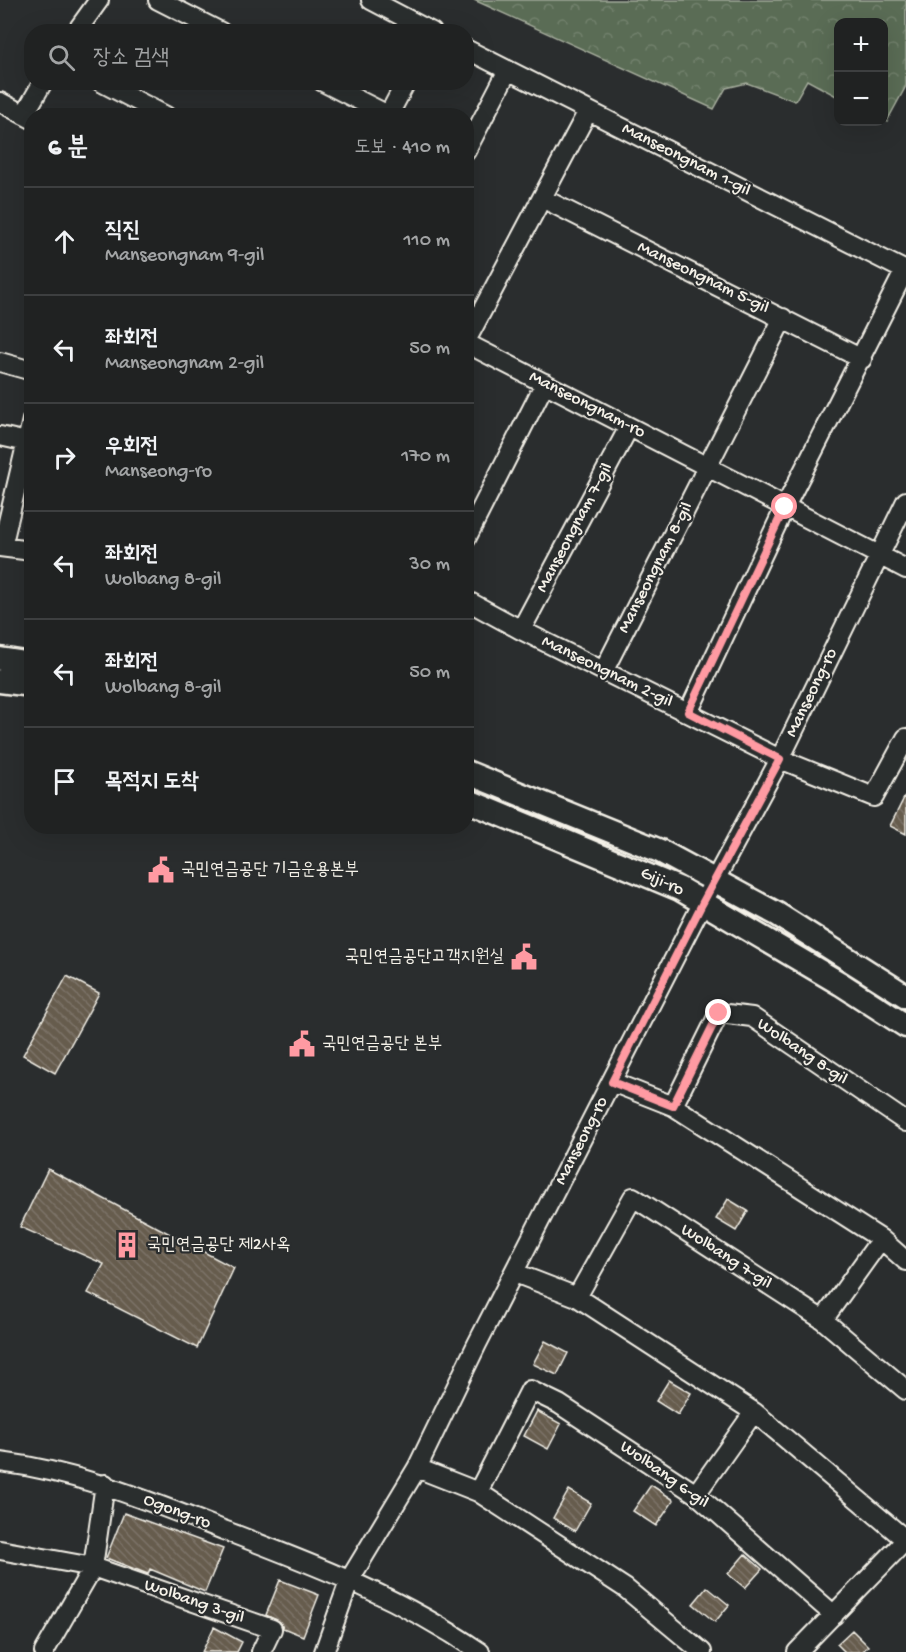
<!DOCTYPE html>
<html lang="ko">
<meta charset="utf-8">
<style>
body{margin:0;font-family:"Gochi Hand","Poor Story",sans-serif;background:#2d2f2f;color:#f1f3f6}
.controls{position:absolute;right:18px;top:18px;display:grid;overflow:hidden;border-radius:12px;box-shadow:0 6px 24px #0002}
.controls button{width:54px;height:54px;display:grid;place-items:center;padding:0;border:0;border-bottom:2px solid #3d3f40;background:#202222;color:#f1f3f6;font:30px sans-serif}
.stop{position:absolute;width:18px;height:18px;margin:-14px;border:4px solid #ff9aa2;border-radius:50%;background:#fff}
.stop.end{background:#ff9aa2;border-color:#fff;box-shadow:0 2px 6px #0008}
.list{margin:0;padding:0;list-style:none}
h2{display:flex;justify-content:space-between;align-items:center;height:78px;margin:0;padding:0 24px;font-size:26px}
h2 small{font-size:20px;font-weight:400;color:#a2a4a5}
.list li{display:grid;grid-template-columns:39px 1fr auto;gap:18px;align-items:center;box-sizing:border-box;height:108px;padding:0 24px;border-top:2px solid #3d3f40}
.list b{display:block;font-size:22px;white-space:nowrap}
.list p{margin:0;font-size:20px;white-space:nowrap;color:#a2a4a5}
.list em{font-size:20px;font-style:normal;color:#a2a4a5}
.icon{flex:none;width:33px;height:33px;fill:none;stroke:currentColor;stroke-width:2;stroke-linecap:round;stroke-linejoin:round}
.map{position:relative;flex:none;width:906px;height:1652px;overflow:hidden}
.search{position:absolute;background:#202222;box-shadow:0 6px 24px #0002;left:24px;top:24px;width:450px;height:66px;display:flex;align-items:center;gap:15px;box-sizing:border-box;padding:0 21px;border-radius:24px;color:#a2a4a5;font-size:22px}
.panel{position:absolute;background:#202222;box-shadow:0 6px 24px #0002;left:24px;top:108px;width:450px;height:726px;border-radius:24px}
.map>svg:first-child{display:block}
.forest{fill:url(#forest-crowns);stroke:#a7ae9e;stroke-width:1.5}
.building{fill:url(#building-back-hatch);stroke:#f4f1e8;stroke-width:1.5}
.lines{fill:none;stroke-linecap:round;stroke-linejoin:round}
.minor-casing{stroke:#f4f1e8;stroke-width:22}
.tertiary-casing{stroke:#f4f1e8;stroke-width:27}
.minor{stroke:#2a2d2e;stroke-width:18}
.tertiary{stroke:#2a2d2e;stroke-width:22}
.route{stroke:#ff9aa2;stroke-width:8}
.labels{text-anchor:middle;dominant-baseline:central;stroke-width:4.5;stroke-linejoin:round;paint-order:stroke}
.street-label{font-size:18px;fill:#f4f1e8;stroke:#2a2d2e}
.poi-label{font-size:18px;fill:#f4f1e8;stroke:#2a2d2e;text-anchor:start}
</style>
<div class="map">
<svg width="906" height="1652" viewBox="0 0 906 1652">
<defs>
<pattern id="forest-crowns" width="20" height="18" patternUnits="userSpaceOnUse" patternTransform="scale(1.5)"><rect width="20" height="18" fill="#5a6c55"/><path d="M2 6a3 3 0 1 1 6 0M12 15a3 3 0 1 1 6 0" fill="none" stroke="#72816d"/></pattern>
<pattern id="building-back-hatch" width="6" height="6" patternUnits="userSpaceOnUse" patternTransform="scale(1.5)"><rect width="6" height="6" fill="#665b4d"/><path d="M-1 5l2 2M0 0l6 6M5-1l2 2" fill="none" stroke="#7c7367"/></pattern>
</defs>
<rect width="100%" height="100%" fill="#2a2d2e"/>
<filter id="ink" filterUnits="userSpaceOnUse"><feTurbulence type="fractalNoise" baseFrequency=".0167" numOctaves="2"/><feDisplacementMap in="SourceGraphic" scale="12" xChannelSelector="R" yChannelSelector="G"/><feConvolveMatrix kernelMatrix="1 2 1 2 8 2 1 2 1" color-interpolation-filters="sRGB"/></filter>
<g filter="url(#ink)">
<path class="forest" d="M474,0H906V86L887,121L884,120V22H838V97L807,80L795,101L747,83L726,88L714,109Z"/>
<path class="building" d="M906,794V834L890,826Z
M67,976L99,993L55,1073L23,1055Z
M48,1169L234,1268L197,1348L88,1293L104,1264L20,1227Z
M728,1199L748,1211L736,1231L716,1219Z
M545,1341L568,1353L557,1375L533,1364Z
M669,1380L691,1393L678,1415L656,1401Z
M537,1411L561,1424L548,1449L524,1436Z
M651,1485L674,1500L656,1526L633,1511Z
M569,1490L591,1503L575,1531L553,1518Z
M124,1513L223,1549L205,1592L150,1569L148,1574L106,1558Z
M745,1554L762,1569L745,1588L728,1574Z
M280,1580L319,1595L303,1636L283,1628L280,1622L266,1615Z
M707,1587L729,1605L715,1622L693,1604Z
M214,1627L242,1642L237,1652H202Z
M852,1630L868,1646L862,1652H845L837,1644Z"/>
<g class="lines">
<g class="minor-casing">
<path id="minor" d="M158,0L221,32
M371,0L432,32
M76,32L99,0
M466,49L906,271
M101,82L166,116
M323,82L388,115
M0,102L32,119
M24,115L43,82
M388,116L406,82
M466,151L508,70
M542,198L862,359
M466,341L588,111
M466,343L906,569
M0,362L32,371
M0,436L27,442
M466,539L545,383
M0,547L32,551
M2,547L32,420
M466,600L521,630L780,759L874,797L906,738
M521,630L629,427
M604,670L783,318
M688,713L785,507L905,270
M612,1082L673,1106L881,1239L906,1261
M673,1106L719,1013L752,1017L906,1122
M515,1273L577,1297L754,1412L906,1540
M577,1297L633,1197L823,1320L906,1390
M823,1320L881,1239
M0,1462C80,1472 151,1502 226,1531C317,1566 398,1596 480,1652
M417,1468L478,1492L625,1588L702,1652
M478,1492L530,1390L559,1404L696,1494L834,1615
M696,1494L754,1412
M0,1550L93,1567L272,1629L261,1652
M44,1652L93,1567L105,1484
M324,1652L350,1579L417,1468L477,1344L702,904L780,759L906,501
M797,1652L906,1540"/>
</g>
<g class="tertiary-casing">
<path id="tertiary" d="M0,659L32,664
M0,681L32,685
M466,772L660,851L777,914L906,996
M466,800L680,889L841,984L906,1026"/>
</g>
<use href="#minor" class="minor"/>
<use href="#tertiary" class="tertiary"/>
</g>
</g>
<g class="lines" filter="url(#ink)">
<path class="route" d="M719,1013L673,1106L612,1082L702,904L780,759L688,712L785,507"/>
</g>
<defs>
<g id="civic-bare" transform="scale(2.07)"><path d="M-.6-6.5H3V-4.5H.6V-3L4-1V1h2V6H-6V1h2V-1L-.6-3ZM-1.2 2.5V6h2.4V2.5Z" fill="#ff9aa2" stroke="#2a2d2e" stroke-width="2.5" paint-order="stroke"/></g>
<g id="building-bare" transform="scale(2.07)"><path d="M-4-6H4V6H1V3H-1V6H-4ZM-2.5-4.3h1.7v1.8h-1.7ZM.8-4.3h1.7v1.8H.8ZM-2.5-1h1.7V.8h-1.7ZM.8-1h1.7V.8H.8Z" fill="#ff9aa2" stroke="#2a2d2e" stroke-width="2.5" paint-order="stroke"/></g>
</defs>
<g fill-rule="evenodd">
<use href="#civic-bare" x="161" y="870"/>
<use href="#civic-bare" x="524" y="957"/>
<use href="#civic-bare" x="302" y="1044"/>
<use href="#building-bare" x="127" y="1245"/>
</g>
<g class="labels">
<g class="street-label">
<text transform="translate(686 160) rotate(27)">Manseongnam 1-gil</text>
<text transform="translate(703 278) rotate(26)">Manseongnam 5-gil</text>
<text transform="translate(587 405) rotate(27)">Manseongnam-ro</text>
<text transform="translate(575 528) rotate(-62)">Manseongnam 7-gil</text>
<text transform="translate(656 568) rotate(-63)">Manseongnam 8-gil</text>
<text transform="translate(607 672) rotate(26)">Manseongnam 2-gil</text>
<text transform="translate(812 693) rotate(-64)">Manseong-ro</text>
<text transform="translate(662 882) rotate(25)">Giji-ro</text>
<text transform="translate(802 1052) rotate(34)">Wolbang 8-gil</text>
<text transform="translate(582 1141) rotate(-63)">Manseong-ro</text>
<text transform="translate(726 1257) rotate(33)">Wolbang 7-gil</text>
<text transform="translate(664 1475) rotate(35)">Wolbang 6-gil</text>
<text transform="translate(177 1512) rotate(21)">Ogong-ro</text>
<text transform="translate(194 1602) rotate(19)">Wolbang 3-gil</text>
</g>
<g class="poi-label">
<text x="181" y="870">국민연금공단 기금운용본부</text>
<text x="504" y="957" text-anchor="end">국민연금공단고객지원실</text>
<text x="322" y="1044">국민연금공단 본부</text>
<text x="147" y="1245">국민연금공단 제2사옥</text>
</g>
</g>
</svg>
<div class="controls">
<button>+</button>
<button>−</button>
</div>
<div class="stop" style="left:785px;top:507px"></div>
<div class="stop end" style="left:719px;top:1013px"></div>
<div class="search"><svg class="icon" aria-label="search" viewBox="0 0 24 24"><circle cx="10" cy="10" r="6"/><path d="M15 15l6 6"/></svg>장소 검색</div>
<section class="panel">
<h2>6 분<small>도보 · 410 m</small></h2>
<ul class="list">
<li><svg class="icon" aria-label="ahead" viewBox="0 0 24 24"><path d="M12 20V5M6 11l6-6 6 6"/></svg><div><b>직진</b><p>Manseongnam 9-gil</p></div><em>110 m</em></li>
<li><svg class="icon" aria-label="left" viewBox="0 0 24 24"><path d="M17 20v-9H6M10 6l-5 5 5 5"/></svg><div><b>좌회전</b><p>Manseongnam 2-gil</p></div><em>50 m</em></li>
<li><svg class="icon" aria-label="right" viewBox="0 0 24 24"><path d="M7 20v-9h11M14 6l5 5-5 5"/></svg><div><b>우회전</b><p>Manseong-ro</p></div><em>170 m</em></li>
<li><svg class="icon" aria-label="left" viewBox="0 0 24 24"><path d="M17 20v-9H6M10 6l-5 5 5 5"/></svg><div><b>좌회전</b><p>Wolbang 8-gil</p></div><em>30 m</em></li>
<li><svg class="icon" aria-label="left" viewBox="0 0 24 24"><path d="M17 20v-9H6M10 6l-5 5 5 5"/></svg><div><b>좌회전</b><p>Wolbang 8-gil</p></div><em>50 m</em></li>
<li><svg class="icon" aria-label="arrive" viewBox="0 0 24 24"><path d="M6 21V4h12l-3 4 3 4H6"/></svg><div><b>목적지 도착</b></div></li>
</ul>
</section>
</div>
